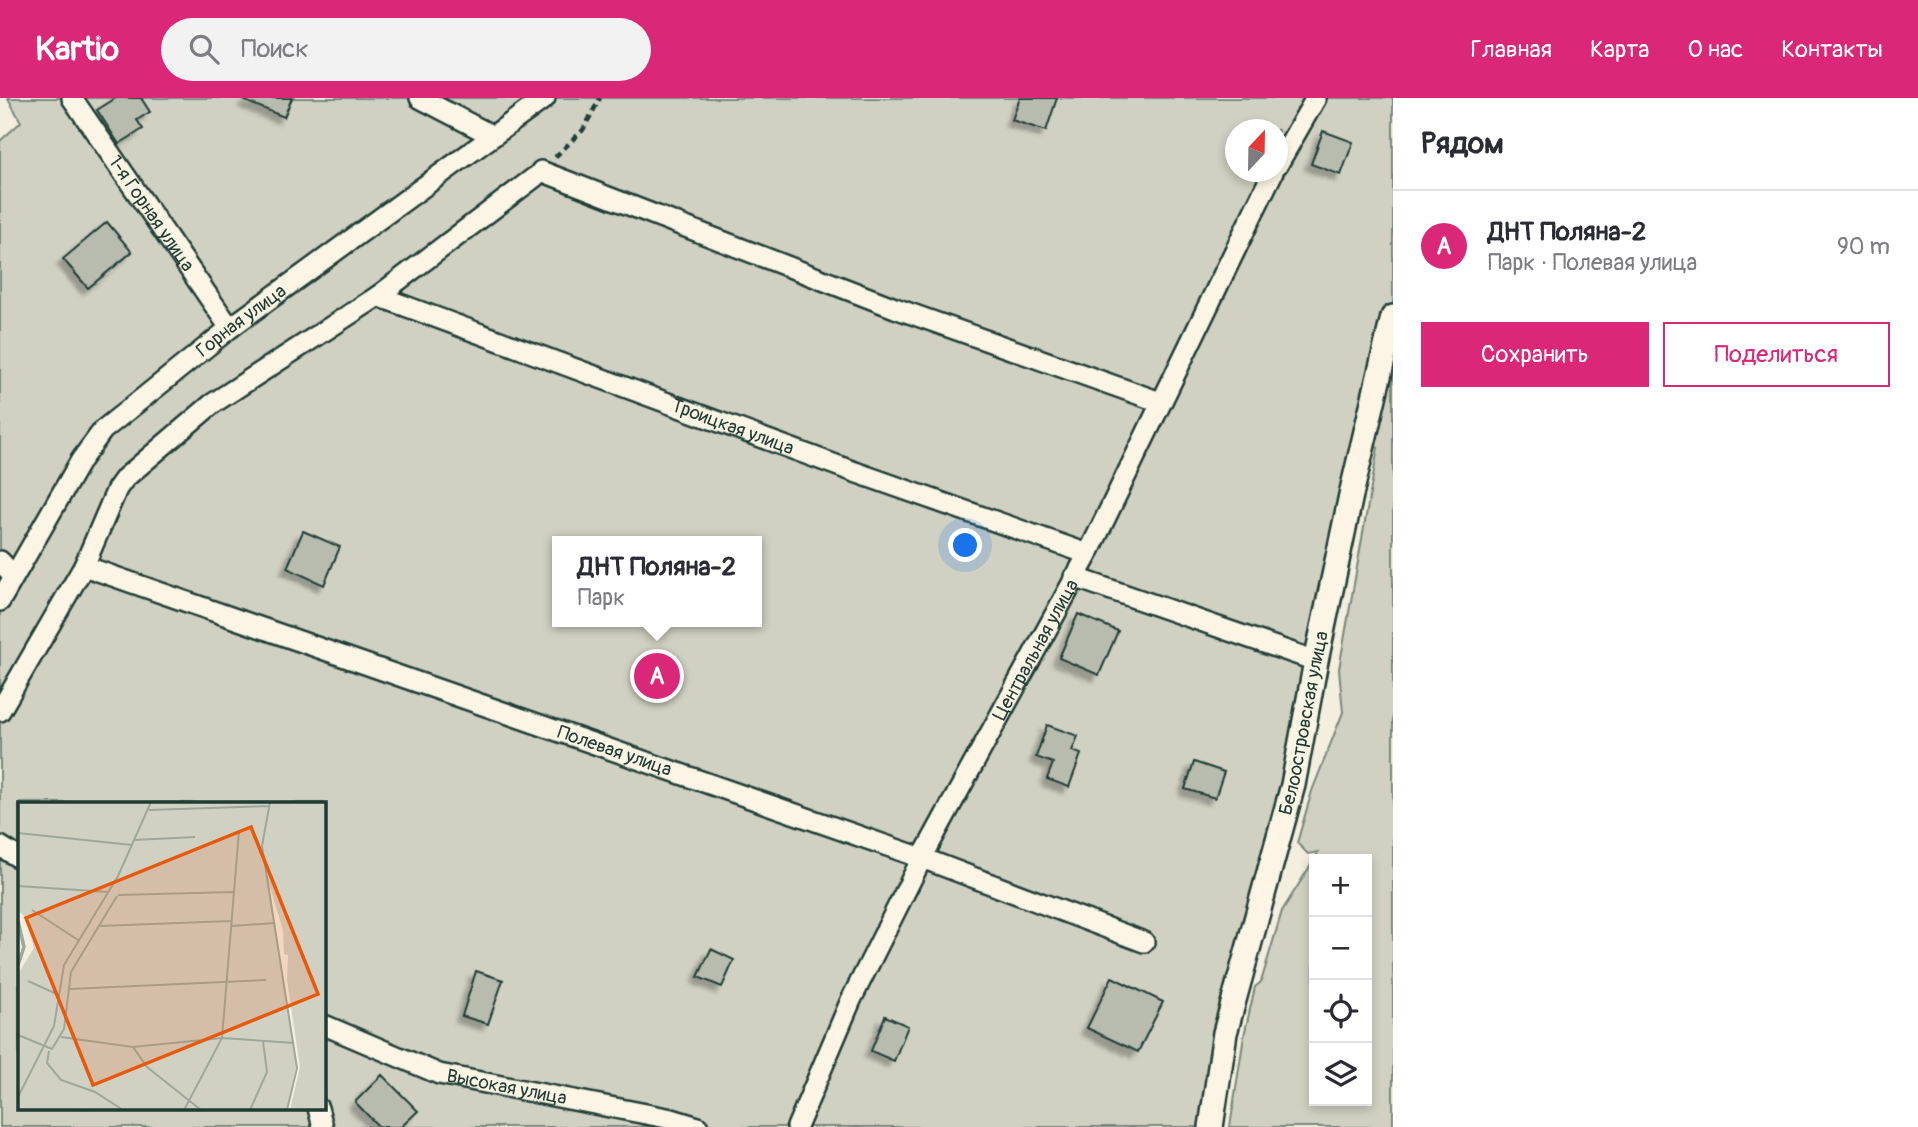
<!DOCTYPE html>
<html lang="ru">
<meta charset="utf-8">
<style>
body{margin:0;font-family:Pangolin,sans-serif;background:#f2f2f3;color:#2b2b33}
.controls{position:absolute;right:21px;bottom:21px;display:grid;overflow:hidden;border-radius:0px;box-shadow:0 4px 10px #0003}
.controls button{width:63px;height:63px;display:grid;place-items:center;padding:0;border:0;border-bottom:2px solid #e1e1e2;background:#fff;color:#2b2b33;font:35px sans-serif}
.compass{position:absolute;left:1225px;top:21px;width:63px;height:63px;border-radius:50%;background:#fff;box-shadow:0 4px 10px #0003;rotate:22deg}
.you{position:absolute;left:966px;top:448px;width:24px;height:24px;margin:-18px;border:5px solid #fff;border-radius:50%;background:#1a73e8;box-shadow:0 0 0 10px #1a73e833}
.badge{display:grid;place-items:center;width:46px;height:46px;border-radius:50%;background:#db2777;color:#fff;font-size:23px;font-weight:700}
.pin{position:absolute;translate:-50% -50%;border:4px solid #fff;box-shadow:0 2px 7px #0006}
.popup{position:absolute;left:552px;top:438px;width:210px;height:91px;box-sizing:border-box;display:grid;place-content:center;border-radius:0px;background:#fff;filter:drop-shadow(0 2px 5px #0005);font-size:23px;white-space:nowrap;color:#7c7c81}
.popup b{font-size:26px;color:#2b2b33}
.popup::after{content:'';position:absolute;left:50%;top:100%;margin-left:-14px;border:14px solid transparent;border-top-color:#fff}
.list{margin:0;padding:0;list-style:none}
h2{display:flex;justify-content:space-between;align-items:center;height:91px;margin:0;padding:0 28px;font-size:30px}
h2 small{font-size:23px;font-weight:400;color:#7c7c81}
.list li{display:grid;grid-template-columns:46px 1fr auto;gap:21px;align-items:center;box-sizing:border-box;height:112px;padding:0 28px;border-top:2px solid #e1e1e2}
.list b{display:block;font-size:26px;white-space:nowrap}
.list p{margin:0;font-size:23px;white-space:nowrap;color:#7c7c81}
.list em{font-size:23px;font-style:normal;color:#7c7c81}
.actions{display:flex;gap:14px;padding:21px 28px}
.actions a{flex:1;padding:16px 0;border:2px solid #db2777;border-radius:0px;text-align:center;font-size:24px;color:#db2777}
.actions .main{background:#db2777;color:#fff}
.icon{flex:none;width:38px;height:38px;fill:none;stroke:currentColor;stroke-width:2;stroke-linecap:round;stroke-linejoin:round}
.map{position:relative;flex:none;width:1393px;height:1029px;overflow:hidden}
header{display:flex;align-items:center;gap:42px;box-sizing:border-box;height:98px;padding:0 35px;background:#db2777;color:#fff}
header strong{font-size:33px}
nav{display:flex;gap:38px;margin-inline-start:auto;font-size:24px}
.search{width:490px;height:63px;background:#f2f2f3;display:flex;align-items:center;gap:18px;box-sizing:border-box;padding:0 24px;border-radius:38px;color:#7c7c81;font-size:26px}
main{display:flex}
aside{flex:1;background:#fff}
.map>svg:first-child{display:block}
.green{fill:#d0d1c2;stroke:#78877b;stroke-width:2;fill-rule:evenodd}
.building{fill:#b8bcae;stroke:#1f3d34;stroke-width:2;filter:url(#shadow)}
.lines{fill:none;stroke-linecap:round;stroke-linejoin:round}
.minor-casing{stroke:#1f3d34;stroke-width:24}
.tertiary-casing{stroke:#1f3d34;stroke-width:28}
.path{stroke:#1f3d34;stroke-width:4.5;stroke-dasharray:7 5;stroke-linecap:butt}
.minor{stroke:#fcf5e5;stroke-width:19}
.tertiary{stroke:#fcf5e5;stroke-width:23}
.labels{text-anchor:middle;dominant-baseline:central;stroke-width:7;stroke-linejoin:round;paint-order:stroke}
.street-label{font-size:19px;fill:#1f3d34;stroke:#fcf5e5}
.inset-river{fill:none;stroke:#a0a89b;stroke-width:3.5}
.inset-road{fill:none;stroke:#9ea79a;stroke-width:2}
.view{fill:#e8590c;fill-opacity:0.15;stroke:#e8590c;stroke-width:3.5}
.inset-edge{fill:none;stroke:#1f3d34;stroke-width:3.5}
</style>
<header>
<strong>Kartio</strong>
<div class="search"><svg class="icon" aria-label="search" viewBox="0 0 24 24"><circle cx="10" cy="10" r="6"/><path d="M15 15l6 6"/></svg>Поиск</div>
<nav><a>Главная</a><a>Карта</a><a>О нас</a><a>Контакты</a></nav>
</header>
<main>
<div class="map">
<svg width="1393" height="1029" viewBox="0 0 1393 1029">
<defs>
<filter id="shadow"><feDropShadow dx="-6" dy="6" stdDeviation="2" flood-color="#0004"/></filter>
</defs>
<rect width="100%" height="100%" fill="#f3eede"/>
<filter id="ink" filterUnits="userSpaceOnUse"><feTurbulence type="fractalNoise" baseFrequency=".0143" numOctaves="2"/><feDisplacementMap in="SourceGraphic" scale="14" xChannelSelector="R" yChannelSelector="G"/><feConvolveMatrix kernelMatrix="1 2 1 2 8 2 1 2 1" color-interpolation-filters="sRGB"/></filter>
<g filter="url(#ink)">
<path class="green" d="M8,0H1393V1029H1230L1244,938L1255,889L1261,884L1282,813L1314,762V1003H1367V761H1315L1318,754L1308,756L1297,745L1312,693L1343,614L1339,571L1378,350L1365,340L1211,1029H0V43L21,24ZM1236,32H1278V74H1236ZM557,443H757V524H557ZM19,705H324V1010H19Z"/>
<path class="building" d="M116,0H141L150,14L137,22L143,31L119,46L97,12Z
M246,0H292L284,19L245,3Z
M1020,0H1057L1046,33L1012,22Z
M1323,33L1353,44L1341,77L1311,66Z
M107,124L132,154L88,190L63,161Z
M303,433L340,449L324,487L287,470Z
M1078,516L1118,533L1099,577L1059,560Z
M1047,627L1078,638L1072,653L1081,656L1069,689L1047,681L1053,665L1036,659Z
M1194,664L1224,674L1215,700L1185,691Z
M711,851L734,862L722,889L698,879Z
M476,873L503,882L488,926L462,918Z
M1112,879L1163,904L1138,954L1087,930Z
M885,918L908,928L894,963L871,953Z
M382,977L418,1013L401,1029H379L355,1004Z"/>
<g class="lines">
<g class="minor-casing">
<g id="minor">
<path id="s1" d="M72,0L230,230"/>
<path d="M420,0L493,38"/>
<path d="M1278,66L1316,0"/>
<path d="M541,73L895,210L1160,304"/>
<path id="s2" d="M378,198L852,373L1088,456"/>
<path d="M0,463L13,477"/>
<path id="s3" d="M84,468L922,760L1144,844"/>
<path d="M1074,479L1316,563"/>
<path id="s4" d="M0,503L81,362L103,332L230,230L545,0"/>
<path d="M0,613L84,468L117,391L125,380L212,306L378,198L535,79"/>
<path d="M0,748L19,760"/>
<path id="s5" d="M324,927L439,976L672,1021L698,1029"/>
<path d="M318,1010L323,1029"/>
<path id="s6" d="M797,1029L851,902L922,760L1088,456L1273,74"/>
</g>
</g>
<g class="tertiary-casing">
<g id="tertiary">
<path id="s7" d="M1211,1029L1225,935L1293,687L1316,563L1351,397L1393,219"/>
</g>
</g>
<path class="path" d="M555,59L583,32L600,0"/>
<use href="#minor" class="minor"/>
<use href="#tertiary" class="tertiary"/>
</g>
</g>
<g class="labels">
<g class="street-label">
<text stroke="none"><textPath href="#s1" startOffset="140">1-я Горная улица</textPath></text>
<text stroke="none"><textPath href="#s4" startOffset="376">Горная улица</textPath></text>
<text stroke="none"><textPath href="#s2" startOffset="378">Троицкая улица</textPath></text>
<text stroke="none"><textPath href="#s6" startOffset="534">Центральная улица</textPath></text>
<text stroke="none"><textPath href="#s7" startOffset="415">Белоостровская улица</textPath></text>
<text stroke="none"><textPath href="#s3" startOffset="562">Полевая улица</textPath></text>
<text stroke="none"><textPath href="#s5" startOffset="194">Высокая улица</textPath></text>
</g>
</g>
<g transform="translate(18 704)">
<rect width="308" height="308" fill="#f3eede"/>
<path d="M0,0H308V308H272L282,265L269,178L270,153L266,152L265,128L251,82L278,264L269,308H0V172L16,146L10,126L13,119L0,109Z" fill="#d0d1c2"/>
<path class="inset-river" d="M0,119L6,145L0,163"/>
<path class="inset-road" d="M252,0L244,44L279,266L269,308M131,8L251,4M0,31L114,43M117,38L177,35M0,84L90,90M100,93L215,90M14,108L60,138M82,124L213,119M213,124L257,121M10,179L41,193M52,187L248,178M0,233L34,247L46,227L53,170L99,94M43,235L115,245L204,236L276,241M115,245L129,265L183,308M31,249L29,261L43,278L77,290L105,308M0,295L36,224L46,163L100,74L133,0M166,308L204,236L221,29M232,308L249,270L245,239"/>
<path class="view" d="M233,25L300,192L75,283L8,116Z"/>
<rect width="308" height="308" class="inset-edge"/>
</g>
</svg>
<div class="controls">
<button>+</button>
<button>−</button>
<button><svg class="icon" aria-label="locate" viewBox="0 0 24 24"><circle cx="12" cy="12" r="6"/><path d="M12 2v4M12 18v4M2 12h4M18 12h4"/></svg></button>
<button><svg class="icon" aria-label="layers" viewBox="0 0 24 24"><path d="M12 4l9 5-9 5-9-5zM3 14l9 5 9-5"/></svg></button>
</div>
<svg class="compass" viewBox="-18 -18 36 36"><path d="M0-13l5 13h-10z" fill="#e53935"/><path d="M0 13l5-13h-10z" fill="#7c7c81"/></svg>
<div class="you"></div>
<div class="pin badge" style="left:657px;top:578px">A</div>
<div class="popup"><b>ДНТ Поляна-2</b>Парк</div>
</div>
<aside>
<h2>Рядом<small></small></h2>
<ul class="list">
<li><span class="badge">A</span><div><b>ДНТ Поляна-2</b><p>Парк · Полевая улица</p></div><em>90 m</em></li>
</ul>
<div class="actions"><a class="main">Сохранить</a><a>Поделиться</a></div>
</aside>
</main>
